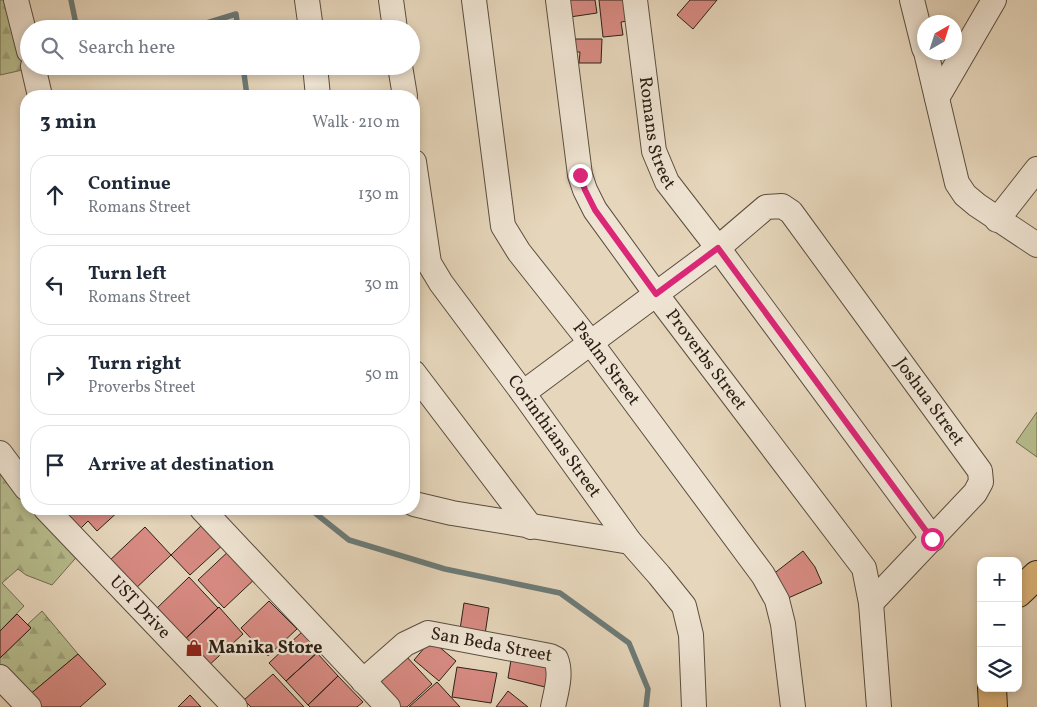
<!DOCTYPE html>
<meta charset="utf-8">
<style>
body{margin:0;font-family:Vollkorn,serif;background:#f6f6f7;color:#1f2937}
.controls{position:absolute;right:15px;bottom:15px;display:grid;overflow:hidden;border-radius:10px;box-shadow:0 2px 8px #0003}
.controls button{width:45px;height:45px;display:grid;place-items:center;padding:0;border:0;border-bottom:1px solid #e0e1e3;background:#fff;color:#1f2937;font:25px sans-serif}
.compass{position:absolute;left:917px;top:15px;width:45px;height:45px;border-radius:50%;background:#fff;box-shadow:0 2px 8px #0003;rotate:39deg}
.stop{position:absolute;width:15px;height:15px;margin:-11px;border:4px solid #db2777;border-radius:50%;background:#fff}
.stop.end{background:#db2777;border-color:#fff;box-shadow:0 1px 5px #0008}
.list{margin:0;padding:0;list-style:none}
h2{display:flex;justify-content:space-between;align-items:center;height:65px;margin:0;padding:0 20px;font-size:21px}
h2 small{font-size:16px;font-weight:400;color:#747a83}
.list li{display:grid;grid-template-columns:32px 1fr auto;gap:15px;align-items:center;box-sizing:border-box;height:80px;margin:0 10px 10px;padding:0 10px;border:1px solid #e0e1e3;border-radius:20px}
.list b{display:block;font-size:19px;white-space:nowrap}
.list p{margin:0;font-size:16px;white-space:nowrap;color:#747a83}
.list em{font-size:16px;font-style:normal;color:#747a83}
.icon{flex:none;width:28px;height:28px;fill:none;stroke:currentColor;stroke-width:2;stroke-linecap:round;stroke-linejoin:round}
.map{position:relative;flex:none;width:1037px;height:707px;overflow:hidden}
.search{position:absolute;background:#fff;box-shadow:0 2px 8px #0003;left:20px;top:20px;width:400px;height:55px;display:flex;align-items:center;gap:12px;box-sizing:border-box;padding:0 18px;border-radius:28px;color:#747a83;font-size:19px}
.panel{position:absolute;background:#fff;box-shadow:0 2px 8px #0003;left:20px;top:90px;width:400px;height:425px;border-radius:20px}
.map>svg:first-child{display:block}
.forest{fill:url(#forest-firs);stroke:#716e52}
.pitch{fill:#b7bd8e;stroke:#716e52}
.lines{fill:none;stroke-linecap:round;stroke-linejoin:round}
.stream{stroke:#6c7b77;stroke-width:5.5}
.building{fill:#d88b83;stroke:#2b2016}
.minor-casing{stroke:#5a4e3f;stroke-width:26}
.major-casing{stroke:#2b2016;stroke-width:30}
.minor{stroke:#efe4d3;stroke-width:24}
.major{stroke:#e3bb7e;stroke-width:28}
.route{stroke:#db2777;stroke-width:6}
.labels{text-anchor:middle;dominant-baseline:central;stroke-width:4.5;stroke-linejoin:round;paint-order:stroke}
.street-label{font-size:18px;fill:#2b2016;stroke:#efe4d3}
.poi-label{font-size:18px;font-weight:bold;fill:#2b2016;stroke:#efe4d3;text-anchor:start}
</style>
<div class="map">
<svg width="1037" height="707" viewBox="0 0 1037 707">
<defs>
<pattern id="forest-firs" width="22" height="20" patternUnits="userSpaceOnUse" patternTransform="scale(1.25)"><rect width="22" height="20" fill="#b7bd8e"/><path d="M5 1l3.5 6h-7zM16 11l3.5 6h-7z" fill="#9ea27a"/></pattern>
</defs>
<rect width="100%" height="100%" fill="#e6d6bb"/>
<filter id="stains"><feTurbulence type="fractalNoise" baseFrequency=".004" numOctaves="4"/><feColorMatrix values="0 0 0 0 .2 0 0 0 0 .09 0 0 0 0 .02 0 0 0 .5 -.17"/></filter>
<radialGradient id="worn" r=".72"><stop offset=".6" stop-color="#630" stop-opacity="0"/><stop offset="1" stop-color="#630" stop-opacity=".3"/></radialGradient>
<path class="forest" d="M0,0H10L27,69L0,75Z
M0,463L26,495V509H39L81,552L52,585L26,575L18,569L2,583L24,606L0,631Z
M42,611L78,654L28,696L0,671V658L31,628L28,624Z"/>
<path class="pitch" d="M1037,412V457L1016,442Z"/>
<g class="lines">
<path class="stream" d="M71,0L77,29
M187,29L236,14L238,29
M243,66L247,96
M310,509L349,540L445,569L560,593L629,643L648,689L646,707"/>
</g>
<path class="building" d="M567,0H595L597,13L570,17Z
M599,0H625L628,21L621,22L623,35L603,37Z
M690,0H717L693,29L677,15Z
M574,39H602L601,63H579L580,52H574Z
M68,509H121L97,531L88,521L80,529L65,512Z
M205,522L225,543L190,575L171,555Z
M145,527L171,555L133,591L107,563Z
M232,548L258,576L224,608L198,580Z
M803,551L815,567L822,583L786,599L772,575Z
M189,577L218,608L183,641L154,611Z
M269,601L297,629L268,656L241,628Z
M464,603L489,608L484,641L459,636Z
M219,607L243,634L207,667L183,641Z
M17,614L31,628L0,658V631Z
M303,631L320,650L286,681L269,663Z
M431,640L456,661L439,681L414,660Z
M317,653L338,676L308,705L286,681Z
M78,654L106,684L80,707H38L28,696Z
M405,655L432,684L407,707H396L374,684Z
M511,660L548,668L545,687L508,678Z
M457,667L497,673L491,703L452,697Z
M273,674L304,707H251L244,700Z
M338,676L363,702L357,707H310L308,705Z
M437,682L460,707H409Z
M508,691L528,707H496Z
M190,695L201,707H178Z"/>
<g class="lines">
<g class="minor-casing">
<g id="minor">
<path d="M16,0L29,51"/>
<path d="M307,0L311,29"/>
<path d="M391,0L395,29"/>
<path id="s1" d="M474,0L503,226L519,252L591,343L763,575L777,600L783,624L793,707"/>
<path id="s2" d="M558,0L580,175L585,190L595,210L656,294L864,568L871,603L879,707"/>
<path id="s3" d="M635,0L654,151L667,182L718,248L933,539"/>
<path d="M912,0L924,48"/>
<path d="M926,52L957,183L965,195L977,205L1037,245"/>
<path d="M33,66L40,96"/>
<path d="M315,66L318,96"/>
<path d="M400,66L405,96"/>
<path d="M937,98L994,0"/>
<path id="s4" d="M414,162L429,263L441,283L523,393L630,542L659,575L684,606L691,635L694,707"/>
<path d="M997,220L1037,169"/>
<path d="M414,373L531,527"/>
<path id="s5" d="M523,393L718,248L766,207L782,206L791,212L980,471L981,482L975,493L871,603"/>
<path d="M0,453L26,488"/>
<path d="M414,504L452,513L630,542"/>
<path id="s6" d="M46,509L235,707"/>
<path d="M202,509L388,707"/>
<path d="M0,677L29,707"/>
<path id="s7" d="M363,681L405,644L428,633L550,656L556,659C562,674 556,692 553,707"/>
</g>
</g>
<g class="major-casing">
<path id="major" d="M1018,593L1037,575
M992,688L993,707"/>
</g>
<use href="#minor" class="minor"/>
<use href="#major" class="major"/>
</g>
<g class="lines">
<path class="route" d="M580,175L585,190L595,210L656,294L718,248L932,539"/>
</g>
<defs>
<g id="shop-bare" transform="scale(1.35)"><path d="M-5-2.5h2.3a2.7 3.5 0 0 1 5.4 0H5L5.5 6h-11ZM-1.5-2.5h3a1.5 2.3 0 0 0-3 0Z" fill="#8f2418" stroke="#efe4d3" stroke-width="2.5" paint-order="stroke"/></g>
</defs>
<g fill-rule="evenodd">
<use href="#shop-bare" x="194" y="648"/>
</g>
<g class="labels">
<g class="street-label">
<text stroke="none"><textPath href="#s3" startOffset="135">Romans Street</textPath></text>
<text stroke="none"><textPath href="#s2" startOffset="401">Proverbs Street</textPath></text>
<text stroke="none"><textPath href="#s1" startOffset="400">Psalm Street</textPath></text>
<text stroke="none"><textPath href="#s5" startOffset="568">Joshua Street</textPath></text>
<text stroke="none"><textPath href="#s4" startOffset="316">Corinthians Street</textPath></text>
<text stroke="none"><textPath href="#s6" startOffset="136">UST Drive</textPath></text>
<text stroke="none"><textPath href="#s7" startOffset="146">San Beda Street</textPath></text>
</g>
<g class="poi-label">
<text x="208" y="648">Manika Store</text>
</g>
</g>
<rect width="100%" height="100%" filter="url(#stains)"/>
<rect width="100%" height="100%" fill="url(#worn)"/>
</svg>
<div class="controls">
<button>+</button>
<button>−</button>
<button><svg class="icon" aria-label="layers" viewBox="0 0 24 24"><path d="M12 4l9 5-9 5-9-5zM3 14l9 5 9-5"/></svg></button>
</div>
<svg class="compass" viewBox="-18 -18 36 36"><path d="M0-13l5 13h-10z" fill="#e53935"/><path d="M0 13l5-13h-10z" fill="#747a83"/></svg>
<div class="stop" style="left:932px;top:539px"></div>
<div class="stop end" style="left:580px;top:175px"></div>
<div class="search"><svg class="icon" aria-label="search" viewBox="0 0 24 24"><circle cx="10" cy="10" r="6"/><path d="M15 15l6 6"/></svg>Search here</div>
<section class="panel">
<h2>3 min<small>Walk · 210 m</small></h2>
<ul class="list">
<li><svg class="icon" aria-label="ahead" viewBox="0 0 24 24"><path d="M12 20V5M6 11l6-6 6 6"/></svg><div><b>Continue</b><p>Romans Street</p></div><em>130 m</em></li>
<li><svg class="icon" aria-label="left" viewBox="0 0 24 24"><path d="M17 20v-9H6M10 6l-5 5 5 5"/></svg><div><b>Turn left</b><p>Romans Street</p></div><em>30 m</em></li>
<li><svg class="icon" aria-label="right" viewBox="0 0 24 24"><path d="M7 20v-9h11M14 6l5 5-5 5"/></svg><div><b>Turn right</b><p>Proverbs Street</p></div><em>50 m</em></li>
<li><svg class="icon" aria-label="arrive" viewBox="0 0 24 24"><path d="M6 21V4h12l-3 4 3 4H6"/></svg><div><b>Arrive at destination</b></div></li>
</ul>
</section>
</div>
